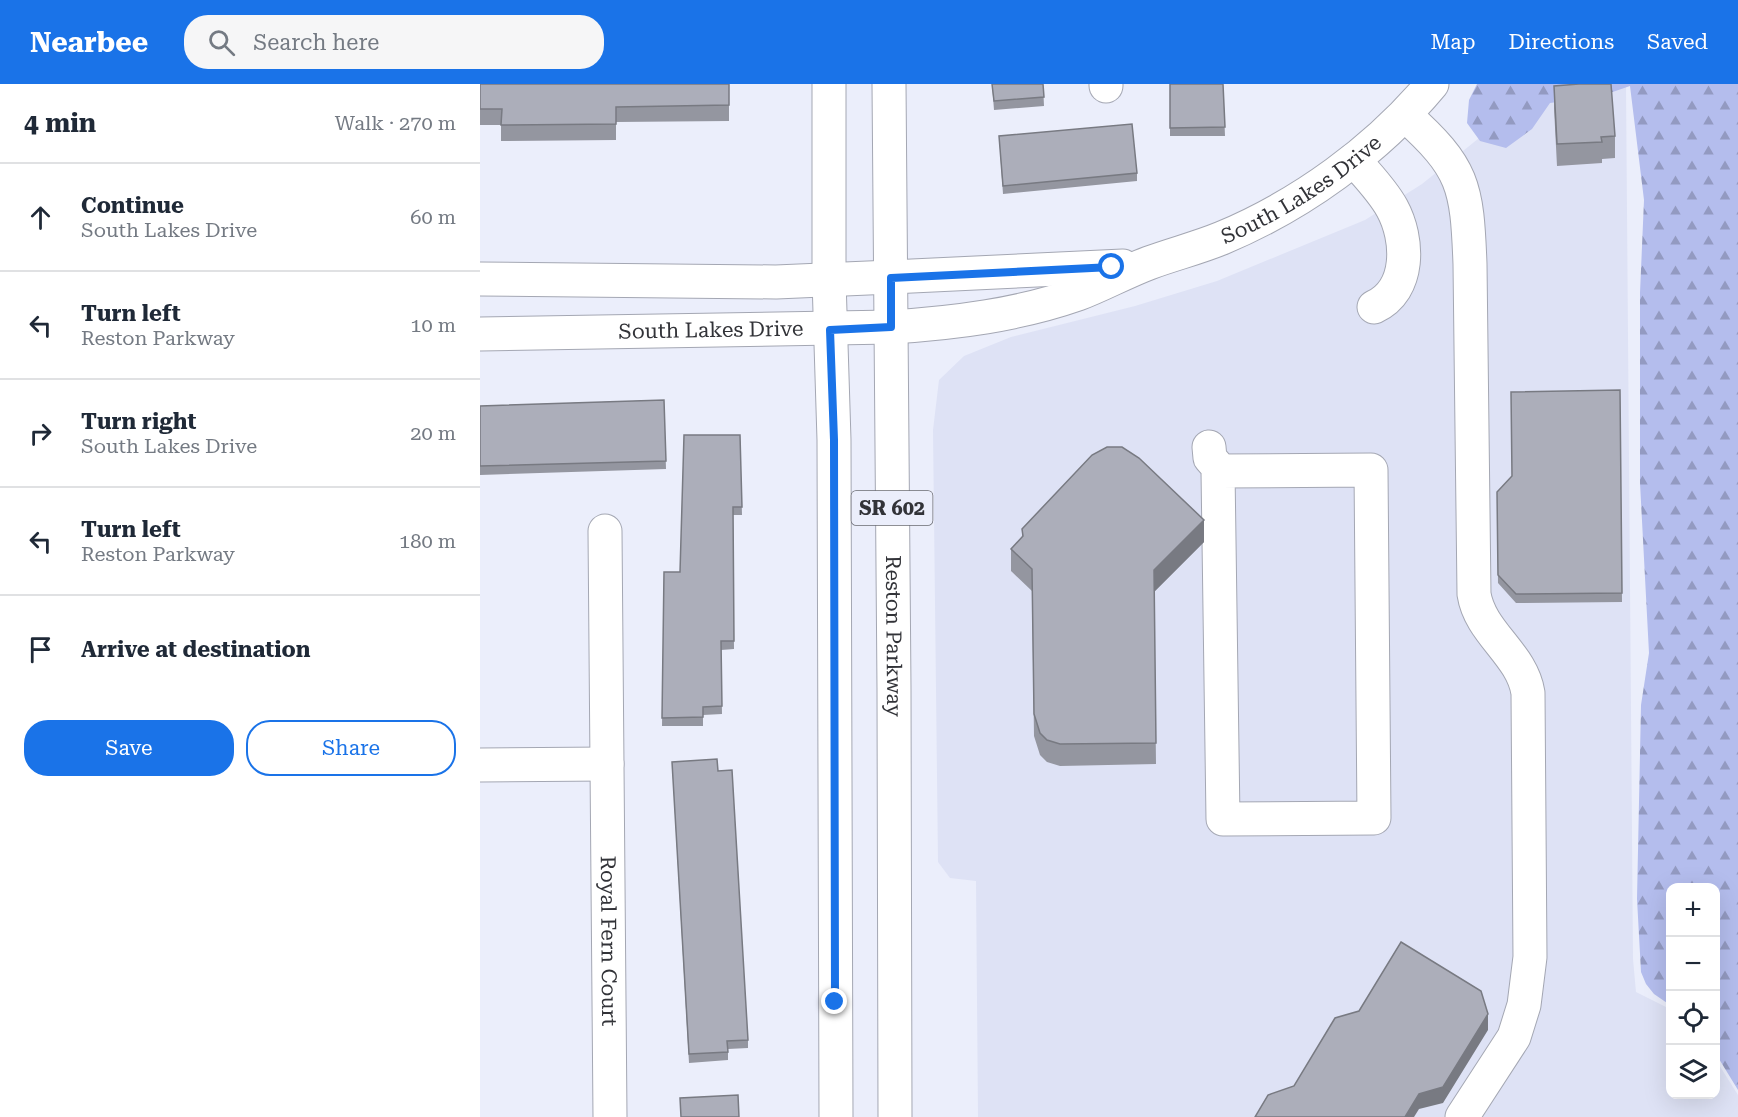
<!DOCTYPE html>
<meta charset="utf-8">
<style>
body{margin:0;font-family:"Roboto Serif",serif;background:#f6f6f7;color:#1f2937}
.controls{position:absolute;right:18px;bottom:18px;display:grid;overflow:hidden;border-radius:12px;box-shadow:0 6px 24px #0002}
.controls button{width:54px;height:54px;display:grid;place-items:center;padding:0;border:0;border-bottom:2px solid #e0e1e3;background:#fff;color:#1f2937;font:30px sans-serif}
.stop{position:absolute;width:18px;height:18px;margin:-14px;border:4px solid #1a73e8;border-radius:50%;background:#fff}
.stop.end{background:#1a73e8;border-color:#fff;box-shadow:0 2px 6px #0008}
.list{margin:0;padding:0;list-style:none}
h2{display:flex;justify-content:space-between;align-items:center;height:78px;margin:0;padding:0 24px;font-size:26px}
h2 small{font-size:20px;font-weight:400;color:#747a83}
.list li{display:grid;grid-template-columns:39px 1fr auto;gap:18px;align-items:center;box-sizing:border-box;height:108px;padding:0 24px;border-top:2px solid #e0e1e3}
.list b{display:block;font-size:22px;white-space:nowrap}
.list p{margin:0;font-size:20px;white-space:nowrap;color:#747a83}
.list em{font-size:20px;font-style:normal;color:#747a83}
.actions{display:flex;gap:12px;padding:18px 24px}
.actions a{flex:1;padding:14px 0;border:2px solid #1a73e8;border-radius:24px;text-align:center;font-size:21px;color:#1a73e8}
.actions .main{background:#1a73e8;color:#fff}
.icon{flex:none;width:33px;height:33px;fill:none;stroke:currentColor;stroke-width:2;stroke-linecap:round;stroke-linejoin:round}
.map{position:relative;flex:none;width:1258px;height:1033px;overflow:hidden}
header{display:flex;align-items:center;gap:36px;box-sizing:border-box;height:84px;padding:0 30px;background:#1a73e8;color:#fff}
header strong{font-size:28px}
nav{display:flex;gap:33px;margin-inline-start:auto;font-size:21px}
.search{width:420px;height:54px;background:#f6f6f7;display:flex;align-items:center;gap:15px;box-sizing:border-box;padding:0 21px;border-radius:24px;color:#747a83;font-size:22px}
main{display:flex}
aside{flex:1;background:#fff}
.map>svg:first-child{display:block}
.built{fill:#dee2f5}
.forest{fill:url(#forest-firs)}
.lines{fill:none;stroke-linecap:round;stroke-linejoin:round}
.minor-casing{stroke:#a4a7b3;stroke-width:35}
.major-casing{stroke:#a4a7b3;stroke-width:35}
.minor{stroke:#fff;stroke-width:33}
.major{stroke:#fff;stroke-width:33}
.wall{fill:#9496a0}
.shaded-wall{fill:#787a82}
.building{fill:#acaeba;stroke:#787a82;stroke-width:1.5}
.route{stroke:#1a73e8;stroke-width:8}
.labels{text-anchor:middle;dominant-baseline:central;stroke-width:4.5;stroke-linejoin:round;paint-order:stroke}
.shield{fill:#ebeefb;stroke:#6a6b72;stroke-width:1.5}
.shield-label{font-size:20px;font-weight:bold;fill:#323338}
.street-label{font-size:21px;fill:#323338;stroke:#ebeefb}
</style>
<header>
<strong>Nearbee</strong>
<div class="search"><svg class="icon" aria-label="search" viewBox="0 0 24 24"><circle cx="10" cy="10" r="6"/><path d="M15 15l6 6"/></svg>Search here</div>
<nav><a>Map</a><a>Directions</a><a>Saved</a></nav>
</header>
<main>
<aside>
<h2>4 min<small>Walk · 270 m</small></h2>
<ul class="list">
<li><svg class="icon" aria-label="ahead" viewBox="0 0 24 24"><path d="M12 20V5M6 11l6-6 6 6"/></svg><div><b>Continue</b><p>South Lakes Drive</p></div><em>60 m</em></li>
<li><svg class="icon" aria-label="left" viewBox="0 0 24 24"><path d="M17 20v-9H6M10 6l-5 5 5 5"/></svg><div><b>Turn left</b><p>Reston Parkway</p></div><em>10 m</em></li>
<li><svg class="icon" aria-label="right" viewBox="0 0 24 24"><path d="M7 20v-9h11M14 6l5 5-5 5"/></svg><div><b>Turn right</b><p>South Lakes Drive</p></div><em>20 m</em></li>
<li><svg class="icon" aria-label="left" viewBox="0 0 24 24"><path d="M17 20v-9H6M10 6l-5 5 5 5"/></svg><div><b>Turn left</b><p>Reston Parkway</p></div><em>180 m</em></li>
<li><svg class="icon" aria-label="arrive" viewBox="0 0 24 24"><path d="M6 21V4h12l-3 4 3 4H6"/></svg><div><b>Arrive at destination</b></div></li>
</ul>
<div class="actions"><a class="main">Save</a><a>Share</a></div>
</aside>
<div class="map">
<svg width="1258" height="1033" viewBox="0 0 1258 1033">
<defs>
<pattern id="forest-firs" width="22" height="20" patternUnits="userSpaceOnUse" patternTransform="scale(1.5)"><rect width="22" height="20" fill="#b4bded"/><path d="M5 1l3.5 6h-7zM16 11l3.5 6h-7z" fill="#939ac1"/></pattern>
</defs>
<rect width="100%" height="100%" fill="#ebeefb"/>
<path class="built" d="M1108,1L1146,2L1153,875L1156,908L1190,925V1010H1236V976L1258,1011V1033H498L496,797L470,794L458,778L453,346L459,296L484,272L531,253L655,222L737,197L885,136L942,100L1060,5Z"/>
<path class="forest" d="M997,0H1258V1006L1236,970V804H1190V921L1174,910L1166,900L1161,888L1157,815L1161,621L1169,569L1160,399V209L1164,116L1150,2L1121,12L1070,19L1052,45L1026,64L1000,57L987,39L989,16Z"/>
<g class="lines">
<g class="minor-casing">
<g id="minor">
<path d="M626,0V2"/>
<path d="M925,31C984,84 987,101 990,180L994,510C1000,549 1042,570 1048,609L1050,873L1044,921L1034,953L982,1033"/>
<path d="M874,76C887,91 902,106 912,124C929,155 931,206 894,223"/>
<path d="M411,193L643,182"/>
<path id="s1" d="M411,243C475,239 538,231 598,210C622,201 645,188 669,179C693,170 718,164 742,154C821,121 897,66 952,0"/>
<path d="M729,363L730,374L737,382L738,387L743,735L894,734L891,386L738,387"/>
<path id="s2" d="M125,447L130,1033"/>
<path d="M0,681L127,680"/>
</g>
</g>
<g class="major-casing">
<g id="major">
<path d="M349,0V196L354,356L356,1033"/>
<path id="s3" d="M409,0L414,604L415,1033"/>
<path d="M0,195L296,198L411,193"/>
<path id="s4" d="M0,250L411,243"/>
</g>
</g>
<use href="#minor" class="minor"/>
<use href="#major" class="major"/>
</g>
<path class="wall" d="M0,0H249V37L136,38V56L21,57V41H0Z
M512,0H563L564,22L514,26Z
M690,0H743L745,52H690Z
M1074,2L1135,52V74L1122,75V79L1077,82L1074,24Z
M519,52L657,89V97L523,110Z
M1140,306L1142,518L1036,519L1018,499L1017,408Z
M184,316L186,385L0,391V322Z
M260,351L262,431H253L254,565L241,566L242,630L223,631V642H182L184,488H200Z
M542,445L724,458L674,508L676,680L580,682L567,678L560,671L554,652L552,507L531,487V465L542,454Z
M192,678L238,687L268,956V964L248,965V976L209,979Z"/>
<path class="shaded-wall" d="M724,436V458L674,508V486Z
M1008,930V946L963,1019L939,1025L934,1033H925L939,1010Z"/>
<path class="building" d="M0,0H249V21L136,23V40L21,41L22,25H0Z
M512,0H563L564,13L514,17Z
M690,0H743L745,43L690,44Z
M1099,0H1131L1135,52L1121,53L1122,58L1077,60L1074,2Z
M652,40L657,89L523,102L519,52Z
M1140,306L1142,509L1036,510L1018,491L1017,408L1032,392L1031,308Z
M184,316L186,377L0,382V322Z
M204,351H260L262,423H253L254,557H241L242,622L223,623V633L182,634L184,488H200Z
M627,363H642L659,374L724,436L674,486L676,659L580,660L567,656L560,649L554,630L552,485L531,465L543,452L542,445L612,371Z
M237,675L238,687L252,686L268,956L247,957L248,968L209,970L192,678Z
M921,858L1001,907L1008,930L963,1003L939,1010L925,1033H775L788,1011L814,1002L855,934L879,927Z
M258,1011L259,1033H201L200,1014Z"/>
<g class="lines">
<path class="route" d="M355,918L354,356L350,246L411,243V194L632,183"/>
</g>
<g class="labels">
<rect class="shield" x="371.5" y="407" width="81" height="34" rx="4.5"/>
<g class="shield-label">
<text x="412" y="424">SR 602</text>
</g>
<g class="street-label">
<text stroke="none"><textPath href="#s1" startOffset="438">South Lakes Drive</textPath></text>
<text stroke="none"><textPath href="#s4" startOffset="231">South Lakes Drive</textPath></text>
<text stroke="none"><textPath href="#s3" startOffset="552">Reston Parkway</textPath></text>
<text stroke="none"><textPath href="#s2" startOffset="410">Royal Fern Court</textPath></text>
</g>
</g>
</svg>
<div class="controls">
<button>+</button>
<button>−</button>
<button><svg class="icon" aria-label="locate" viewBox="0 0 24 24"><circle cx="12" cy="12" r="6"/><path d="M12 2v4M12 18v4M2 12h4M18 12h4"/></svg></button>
<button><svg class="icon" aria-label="layers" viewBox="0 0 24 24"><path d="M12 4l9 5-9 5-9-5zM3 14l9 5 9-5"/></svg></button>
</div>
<div class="stop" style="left:632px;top:183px"></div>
<div class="stop end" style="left:355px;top:918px"></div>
</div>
</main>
